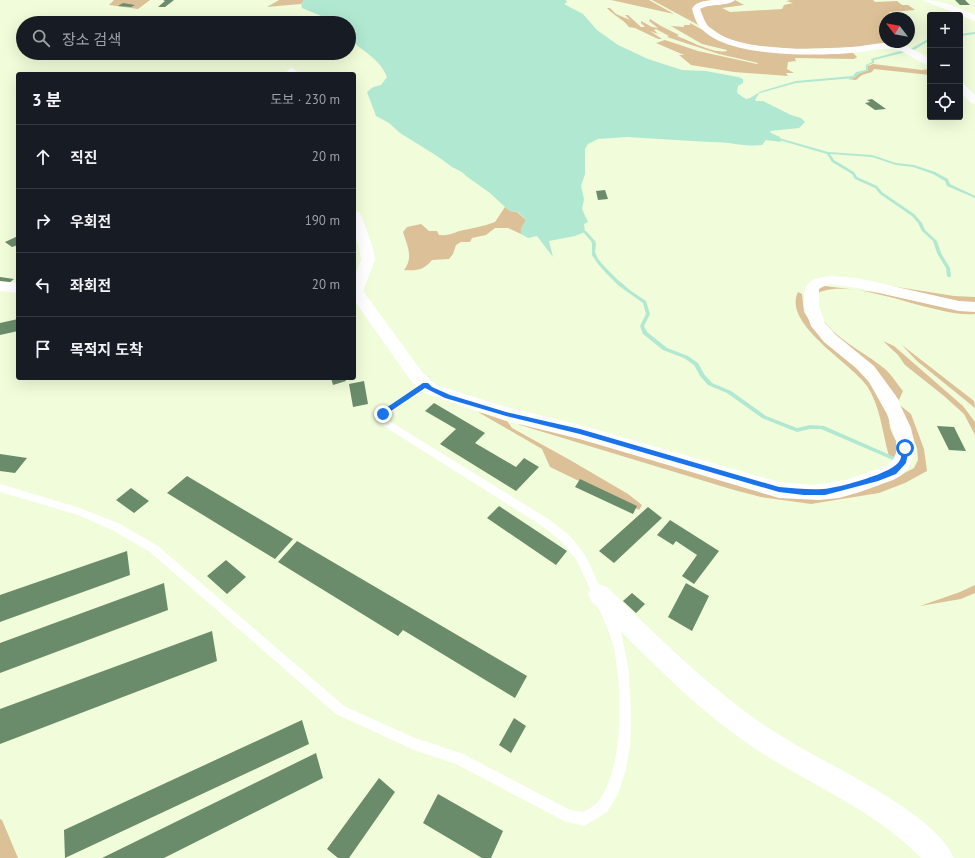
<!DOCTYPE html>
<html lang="ko">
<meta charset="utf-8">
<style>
body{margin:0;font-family:"PT Sans","Noto Sans KR",sans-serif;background:#20242c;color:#f1f3f6}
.controls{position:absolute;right:12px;top:12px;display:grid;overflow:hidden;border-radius:4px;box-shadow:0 4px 16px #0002}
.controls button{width:36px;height:36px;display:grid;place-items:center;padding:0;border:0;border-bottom:1px solid #363941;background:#171b24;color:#f1f3f6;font:20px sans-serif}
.compass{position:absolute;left:879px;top:12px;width:36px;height:36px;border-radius:50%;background:#171b24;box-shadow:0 4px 16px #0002;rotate:301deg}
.stop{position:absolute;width:12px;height:12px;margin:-9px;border:3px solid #1a73e8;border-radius:50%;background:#fff}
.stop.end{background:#1a73e8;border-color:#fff;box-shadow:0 1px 4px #0008}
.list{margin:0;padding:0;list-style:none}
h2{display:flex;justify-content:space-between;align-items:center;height:52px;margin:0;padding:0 16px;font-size:17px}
h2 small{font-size:13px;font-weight:400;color:#9ea1a6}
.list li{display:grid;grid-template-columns:26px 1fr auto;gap:12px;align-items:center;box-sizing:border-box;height:64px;padding:0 16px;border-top:1px solid #363941}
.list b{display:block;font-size:15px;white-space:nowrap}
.list em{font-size:13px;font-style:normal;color:#9ea1a6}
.icon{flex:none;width:22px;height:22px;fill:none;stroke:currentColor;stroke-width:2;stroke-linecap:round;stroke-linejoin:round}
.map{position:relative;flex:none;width:975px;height:858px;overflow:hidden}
.search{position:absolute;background:#171b24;box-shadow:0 4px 16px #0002;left:16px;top:16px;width:340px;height:44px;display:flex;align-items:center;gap:10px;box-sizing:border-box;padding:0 14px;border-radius:22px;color:#9ea1a6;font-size:15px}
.panel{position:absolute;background:#171b24;box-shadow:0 4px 16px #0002;left:16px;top:72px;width:340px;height:308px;border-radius:4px}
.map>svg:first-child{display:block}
.green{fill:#dcc097}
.water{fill:#b1e8d1}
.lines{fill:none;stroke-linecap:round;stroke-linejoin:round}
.stream{fill:#b1e8d1;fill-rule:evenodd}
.building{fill:#6a8c6a}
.lane{fill:#fff;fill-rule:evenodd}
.street{fill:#fff;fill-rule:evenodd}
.route{fill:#1a73e8}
</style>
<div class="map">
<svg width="975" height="858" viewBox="0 0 975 858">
<rect width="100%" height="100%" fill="#f1fcda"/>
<path class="green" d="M114,0H150L138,9L109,5Z
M279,0H304L301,4L267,7Z
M611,0H649L674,14Z
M652,0H727L698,4L702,27Z
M735,0L744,5L722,8L730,12L782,9L784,5L793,3L786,1L791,0H873L875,2L897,1L902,5H908L915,10L889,12L894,18H885V42H898L895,46L795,49L751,45L727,39L706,25L699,7L705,4Z
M607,8H610L616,14L630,20L625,15H628L641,27H645L641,23V21L652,27L658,28L649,21L650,19L661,26L679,35L677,36C690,41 714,54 727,51V50L702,44L671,26L684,27V25H690V23L712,35L765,49L850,50L857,57L854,59L795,58L796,61L788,62L787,69L794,73H786L788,76L734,72L691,65L679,55H684L656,43L665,40L698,51L757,64L758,63L719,54L667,37L669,36L656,29L654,30L658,34L650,31L662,39H658L635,28L629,27C622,18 614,16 607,8Z
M873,64L922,70L930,69V75L874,69L872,72L862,75L856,80L847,79L854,78L858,74L867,70L868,66Z
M505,207L510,211L517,212L526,220L521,229V234L508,228H495L486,235L472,238L470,242H461L456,245L453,254L449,259L432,260C424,270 417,271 404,270C414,258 407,245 403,232L407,227L421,224L429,231H437L439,235C452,236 453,232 464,230C474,228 484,226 495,222Z
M878,284L954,296L975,297V303L954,302Z
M825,286L881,293L952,309H975V314C934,318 851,274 816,294C812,330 864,350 885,369C892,375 897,384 903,391L899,400C890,392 885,380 876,372C850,348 810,333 812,292L816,288Z
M798,292L802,294L804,312L811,323L863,371L890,413C887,425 892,435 899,445L896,458L889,456C882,432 881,408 867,386C851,363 782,324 798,292Z
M883,341L894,346L963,406L975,422V435L964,414L944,396L905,365L898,355Z
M902,345L974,401L975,408L917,361Z
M896,402L911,414L924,449L927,471L905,483L879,493L811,504L761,497L734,490L520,425L515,421L648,458L792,495L893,479L914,468L918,460L917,448L907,422Z
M478,412L505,418L512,428L570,460L628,494L642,505L639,510L550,467L542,449Z
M975,585V593L961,599L920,606L960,592Z
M0,819L2,820L18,858H0Z"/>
<path class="water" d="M304,0H566L567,2L564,4L583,14L597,30L618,45L648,59L682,70L706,71L738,77L743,79V83L738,86L737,93L746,99L750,98L760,92L755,100L756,101H763L791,115L801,118L805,122L799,128L770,131L771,133L780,137L781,142L766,140L762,145C744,147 727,141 709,142L627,137L598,139L588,144L585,149V174L581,186L584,199L582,209L588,222L584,224L585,232L575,236L549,241L553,257L537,236L528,238L521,234V229L526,220L518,212L510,211L505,207L490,193L466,176L462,172L452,167L437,156L400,133L389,123L376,116L367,92L373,87L381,85L387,77C380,58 361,51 349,38V23H338L302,8L301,3Z"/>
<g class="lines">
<path class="stream" d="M975,32V34L960,36V34Z
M930,38V40L914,50L874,60V63L868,65V71L858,74L855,78L796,83L760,93L759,92L796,81L853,76L856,72L866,70V65L872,62L871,59L912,48Z
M779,138L828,152L872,155L896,163L914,165L935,172L948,179L950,184L975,196V198L947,186L945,181L933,174L913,167L896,165L872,157L830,154L834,160L854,172L857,177L877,186L882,192L914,214L922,223L925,230L937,241L941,253L950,268L951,276L950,277H948L947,276L946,268L937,253L933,241L922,231L918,223L912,216L880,194L875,188L855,179L852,174L832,162L827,154L779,140Z
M584,231H586L595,241L596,244L595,252L598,259L605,267L618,280L631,291L646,301L650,314L644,326L647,332L667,348L688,356L698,363L704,374L712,383L731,391L766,416L797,428L810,425L824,426L897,458L898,459L897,460H893L821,429H810L797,432L762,418L727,393L708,385L700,376L694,365L684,358L663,350L643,334L640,326L646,314L643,303L619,286L606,273L598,264L592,255V244L591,241L584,233Z"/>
</g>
<path class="building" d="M163,0H174L165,7H158L165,1Z
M955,0H965L970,5H960Z
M123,3L135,5L131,7L118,6Z
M872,99L886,109L875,110L865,103L870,102L867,100Z
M605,190L608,199L598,200L596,191Z
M18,236V245L12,247L5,242Z
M0,277L14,279L9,283L0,282Z
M18,319V331L0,335V323Z
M331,378H345L346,381L333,385Z
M364,381L368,404L353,407L349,384Z
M434,403L485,433L475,443L516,467L524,458L539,467L516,491L440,444L456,429L425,411Z
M937,426L954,427L966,451L949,450Z
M0,454L27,458L15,473L0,471Z
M187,476L293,539L275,559L167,493Z
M580,479L637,506L633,514L575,487Z
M131,488L149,501L134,513L116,500Z
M499,506L567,551L556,565L487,518Z
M648,507L662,518L614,563L599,551Z
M670,520L719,551L694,584L682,576L697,555L676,541L673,545L657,535Z
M297,541L527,676L515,698L403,630L398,636L278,562Z
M127,551L130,575L0,622V595Z
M226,560L246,577L227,594L207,576Z
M164,583L168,610L0,673V643Z
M686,583L709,596L692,631L668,617Z
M632,593L645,604L636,613L623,601Z
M212,631L217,661L0,744V709Z
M514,718L526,726L511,753L499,745Z
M302,720L309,744L65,858L64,830Z
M316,753L323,778L164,858H102Z
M379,778L395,792L349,858H338L327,849Z
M438,794L503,831L491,858H482L423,823Z"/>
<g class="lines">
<path class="lane" d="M426,382L429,383L430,385L429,387L386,416V419L550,520L570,536L585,555L604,596L603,600L599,601L595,600L577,561L562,542L542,526L379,423L377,417L380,412Z
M0,484L80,508L120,524L158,546L344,706L415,738L463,754L570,810L583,812C589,809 596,805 600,799C624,764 622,690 614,649C611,635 605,623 599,609L601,605L605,604L609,605L621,632L629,671L631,721L630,746L626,769L618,794L607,812L584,826L564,821L456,764L414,750L336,714L150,552L112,530L78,515L0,492Z"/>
<path class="street" d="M713,0H735C727,7 710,3 700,9C702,14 704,21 708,26C734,53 815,50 852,47C866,46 880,42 894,43C907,45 919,52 930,59V66C916,62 907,50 891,49C878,48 865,52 852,53C815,56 726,58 701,28C696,23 694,16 692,9C696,1 705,1 713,0Z
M922,0C942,0 957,7 975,15V21Z
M292,68L297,71L295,74H285L289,69Z
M960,83L964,84L975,95V104L971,103L960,92Z
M354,211L359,212L361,215L373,248L375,260L363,291L423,373L436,385L506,407L580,425L779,482L814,485L846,480L886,466L893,460L896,453V441L887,414L869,382L856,368L824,342L811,326L804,307V293L807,285L814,279L830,276L857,278L959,301L975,302V312L959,311L857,288L830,284L824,286L819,289V307L825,323L836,335L874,366L896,396L911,428L914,441V453L909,467L902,475L893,480L860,492L839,498L819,500L779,498L580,439L506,421L424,393L411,381L354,300V276L361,260L359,248L354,234Z
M0,281L18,283V293L0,291Z
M599,584L607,587C651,630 694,673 743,710C765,727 789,741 812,754C850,775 937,818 954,858H921C872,807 804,783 747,743C689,703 641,651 591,601L588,594L591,587Z"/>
</g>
<path class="route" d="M423,383H428L432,387L450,395L506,412L580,429L779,487C794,488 808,490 823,489C838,488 895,473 900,460C902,457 901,451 902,448L905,445L909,448L906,463L896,474L878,481L825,495H804L779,492L580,434L506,416L445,398L425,388L385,415H380V412Z"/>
</svg>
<div class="controls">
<button>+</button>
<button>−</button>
<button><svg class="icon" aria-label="locate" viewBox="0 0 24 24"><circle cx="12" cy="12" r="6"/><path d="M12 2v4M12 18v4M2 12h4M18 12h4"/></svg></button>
</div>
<svg class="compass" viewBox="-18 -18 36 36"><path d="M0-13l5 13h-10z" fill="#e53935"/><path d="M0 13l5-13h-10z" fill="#9ea1a6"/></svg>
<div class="stop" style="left:905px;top:448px"></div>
<div class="stop end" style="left:383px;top:414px"></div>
<div class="search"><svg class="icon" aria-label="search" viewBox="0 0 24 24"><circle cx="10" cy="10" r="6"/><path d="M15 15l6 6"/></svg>장소 검색</div>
<section class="panel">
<h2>3 분<small>도보 · 230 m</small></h2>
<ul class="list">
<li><svg class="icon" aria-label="ahead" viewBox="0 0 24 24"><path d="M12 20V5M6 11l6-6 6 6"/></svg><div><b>직진</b></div><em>20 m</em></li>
<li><svg class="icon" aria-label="right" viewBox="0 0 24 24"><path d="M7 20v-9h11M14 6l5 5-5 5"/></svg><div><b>우회전</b></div><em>190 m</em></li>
<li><svg class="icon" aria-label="left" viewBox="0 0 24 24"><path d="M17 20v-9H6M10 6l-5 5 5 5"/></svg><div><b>좌회전</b></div><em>20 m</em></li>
<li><svg class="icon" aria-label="arrive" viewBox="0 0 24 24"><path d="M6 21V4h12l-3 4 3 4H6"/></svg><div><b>목적지 도착</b></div></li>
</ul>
</section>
</div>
